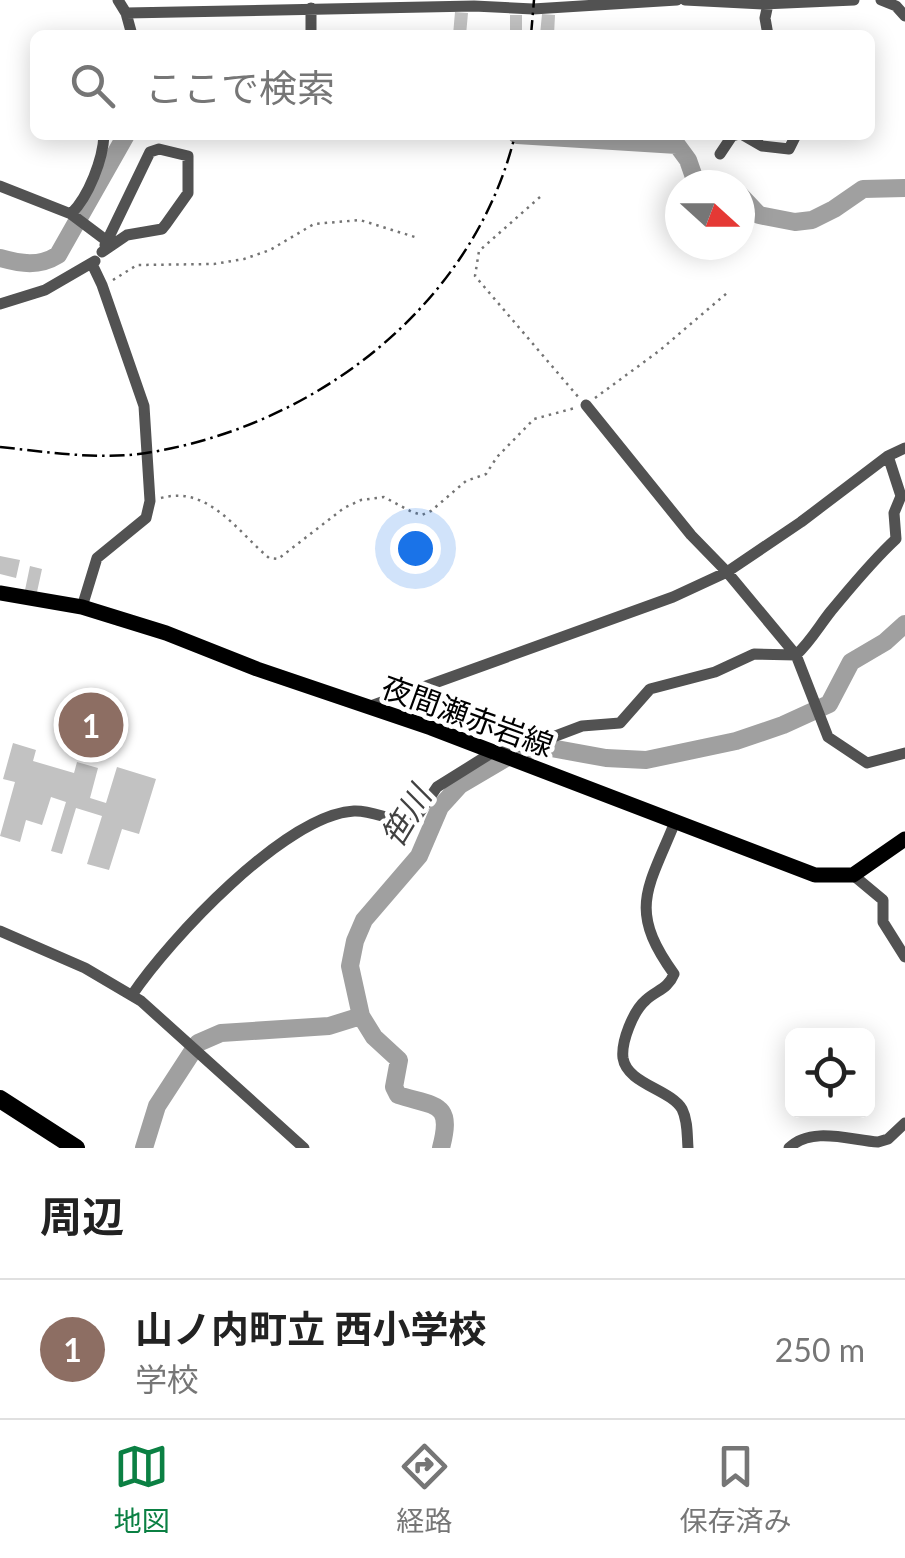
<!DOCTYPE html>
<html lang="ja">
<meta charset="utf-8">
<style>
body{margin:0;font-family:Lato,"Noto Sans JP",sans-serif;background:#f2f2f2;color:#222}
.controls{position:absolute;right:30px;bottom:30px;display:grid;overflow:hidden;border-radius:15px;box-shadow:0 5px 25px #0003}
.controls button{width:90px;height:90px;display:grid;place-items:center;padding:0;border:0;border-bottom:2px solid #e0e0e0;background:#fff;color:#222;font:50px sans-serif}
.compass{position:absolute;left:665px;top:170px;width:90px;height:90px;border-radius:50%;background:#fff;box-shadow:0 5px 25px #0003;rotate:111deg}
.you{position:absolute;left:415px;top:548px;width:35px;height:35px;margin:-25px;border:8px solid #fff;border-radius:50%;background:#1a73e8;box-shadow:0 0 0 15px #1a73e833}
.badge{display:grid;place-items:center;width:65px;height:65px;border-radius:50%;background:#0b8043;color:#fff;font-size:32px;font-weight:700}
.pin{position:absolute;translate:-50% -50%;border:5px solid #fff;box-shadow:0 2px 10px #0006}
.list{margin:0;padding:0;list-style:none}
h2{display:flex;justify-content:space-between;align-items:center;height:130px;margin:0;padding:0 40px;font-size:42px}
h2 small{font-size:32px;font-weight:400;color:#767676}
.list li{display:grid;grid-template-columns:65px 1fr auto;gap:30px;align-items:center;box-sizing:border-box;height:140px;padding:0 40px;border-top:2px solid #e0e0e0}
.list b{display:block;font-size:38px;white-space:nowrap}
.list p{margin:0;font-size:32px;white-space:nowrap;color:#767676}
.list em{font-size:32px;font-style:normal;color:#767676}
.icon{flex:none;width:55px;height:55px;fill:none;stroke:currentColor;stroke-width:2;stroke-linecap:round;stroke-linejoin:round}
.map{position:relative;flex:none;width:905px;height:1148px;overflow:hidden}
.search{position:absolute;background:#fff;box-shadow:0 5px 25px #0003;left:30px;right:30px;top:30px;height:110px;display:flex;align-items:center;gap:25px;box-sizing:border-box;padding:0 35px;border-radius:15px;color:#767676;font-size:38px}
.sheet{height:270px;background:#fff}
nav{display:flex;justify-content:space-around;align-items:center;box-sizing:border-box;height:140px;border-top:2px solid #e0e0e0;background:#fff;font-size:28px;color:#767676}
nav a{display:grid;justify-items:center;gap:5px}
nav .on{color:#0b8043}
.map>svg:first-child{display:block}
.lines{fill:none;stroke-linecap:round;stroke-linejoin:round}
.river{stroke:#a0a0a0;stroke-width:18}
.building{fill:#c2c2c2}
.path{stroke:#747474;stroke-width:2.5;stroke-dasharray:2.5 5;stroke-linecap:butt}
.minor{stroke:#525252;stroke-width:11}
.major{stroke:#000;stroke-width:15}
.highway{stroke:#000;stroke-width:18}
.rail{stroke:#000;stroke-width:2.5;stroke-dasharray:15 5 2.5 5;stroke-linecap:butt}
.labels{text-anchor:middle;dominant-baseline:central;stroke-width:9;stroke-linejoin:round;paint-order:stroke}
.street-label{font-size:30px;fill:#000;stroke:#fff}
.water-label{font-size:32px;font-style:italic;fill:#414141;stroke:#fff}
</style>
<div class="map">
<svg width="905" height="1148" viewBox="0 0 905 1148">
<rect width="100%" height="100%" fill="#fff"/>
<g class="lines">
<path class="river" d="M517,135L677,145L688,160L695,180L709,185
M740,195L759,215L795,222L812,220L834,209L863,189L905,188
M0,258C21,264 39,267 58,255L126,135
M144,1148L157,1106L198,1043L221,1033L329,1026L361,1016
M441,1148C453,1102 437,1107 398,1095L394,1087L399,1060L374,1037L361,1016L350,966L355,941L364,920L419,856L440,807L460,785L516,752L551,748L606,758L646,760L736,741L783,725L829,704L851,662L885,642L905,624"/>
</g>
<path class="building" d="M455,12L468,13L466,35H453Z
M542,14L555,15L554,35H540Z
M510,15H522V33H510Z
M0,556L20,560L16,578L0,574Z
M30,566L42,569L37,592L25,590Z
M13,743L36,750L33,761L74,773L77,762L98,768L90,798L106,803L117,767L156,779L139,834L122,829L109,870L87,864L102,816L76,808L62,854L51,851L66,802L51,797L42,825L26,820L20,842L0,836L15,782L3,779Z"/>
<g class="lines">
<path class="path" d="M540,197L479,251L475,276L580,399
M113,280L137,265L214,264L244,259L270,250L314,224L360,220L418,238
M595,398L659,351L727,293
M161,498C208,485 236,530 269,558L278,559L344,508L361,500L384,497L412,512L422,515L431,511L466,481L486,474L497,457L534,419L575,408"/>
<path class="minor" d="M118,0L126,13L474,6L533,9L677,0
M685,0L763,4L854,0
M881,0L896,6L905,16
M311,8V35
M126,13L132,35
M768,35L765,18L768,4
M743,135L762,146L789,149L796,135
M720,154L732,136L736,135
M0,186L71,214L107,241L105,245
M71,214C89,196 103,159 104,135
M102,252L127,235L162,229L166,224L188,193V156L159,149L150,152L107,241
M0,304L45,290L95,261
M586,405L691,535L727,572L796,655L828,737L867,763L905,753
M82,607L97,558L146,518L150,501L144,406L102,285L92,264
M368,707L673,597L727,572L801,522L888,456L905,448
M675,822C648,889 627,909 674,974C668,989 657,990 646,1000C633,1011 621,1042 623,1058C627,1084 670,1089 682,1109C688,1121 687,1135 688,1148
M853,875L883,900V922L905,957
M0,931L85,968L141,1001L304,1148
M132,995C169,940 285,815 354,811C374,810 393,823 414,821L437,787L493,752L545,740L582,726L620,723L650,689L715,672L754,654L796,655C811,641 819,626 831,611C852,586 872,561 896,539L894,513L901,496L888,456
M789,1148C811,1126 850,1140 878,1142L888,1139L905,1123"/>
<path class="major" d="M0,593L82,607L166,633L257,669L431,728L815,875H853L905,839"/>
<path class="highway" d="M0,1099L76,1148"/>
<path class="rail" d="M531,35L534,0
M0,447C49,452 102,461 152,452C318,424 474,304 515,135"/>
</g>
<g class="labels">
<g class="street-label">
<text transform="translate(468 715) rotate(20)">夜間瀬赤岩線</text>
</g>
<g class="water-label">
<text transform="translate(405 816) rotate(-59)">笹川</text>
</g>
</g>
</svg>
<div class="controls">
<button><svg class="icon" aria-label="locate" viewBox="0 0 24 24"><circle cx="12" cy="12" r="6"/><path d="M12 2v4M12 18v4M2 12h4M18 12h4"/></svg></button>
</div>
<svg class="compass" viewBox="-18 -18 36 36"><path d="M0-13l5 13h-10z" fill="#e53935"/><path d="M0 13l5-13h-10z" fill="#767676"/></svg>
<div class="you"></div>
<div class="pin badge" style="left:91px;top:725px;background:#8d6e63">1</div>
<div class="search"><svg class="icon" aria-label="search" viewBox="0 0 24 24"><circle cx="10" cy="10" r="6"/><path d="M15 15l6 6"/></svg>ここで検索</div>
</div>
<section class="sheet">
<h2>周辺<small></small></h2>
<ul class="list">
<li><span class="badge" style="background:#8d6e63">1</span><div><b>山ノ内町立 西小学校</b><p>学校</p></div><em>250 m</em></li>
</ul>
</section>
<nav>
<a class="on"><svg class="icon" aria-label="map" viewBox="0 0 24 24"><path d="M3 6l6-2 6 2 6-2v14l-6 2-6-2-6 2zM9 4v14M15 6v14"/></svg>地図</a>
<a><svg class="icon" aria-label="directions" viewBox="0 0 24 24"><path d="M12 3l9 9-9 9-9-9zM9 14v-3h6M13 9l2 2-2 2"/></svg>経路</a>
<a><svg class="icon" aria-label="saved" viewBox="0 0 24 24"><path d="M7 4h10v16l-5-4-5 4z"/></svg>保存済み</a>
</nav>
